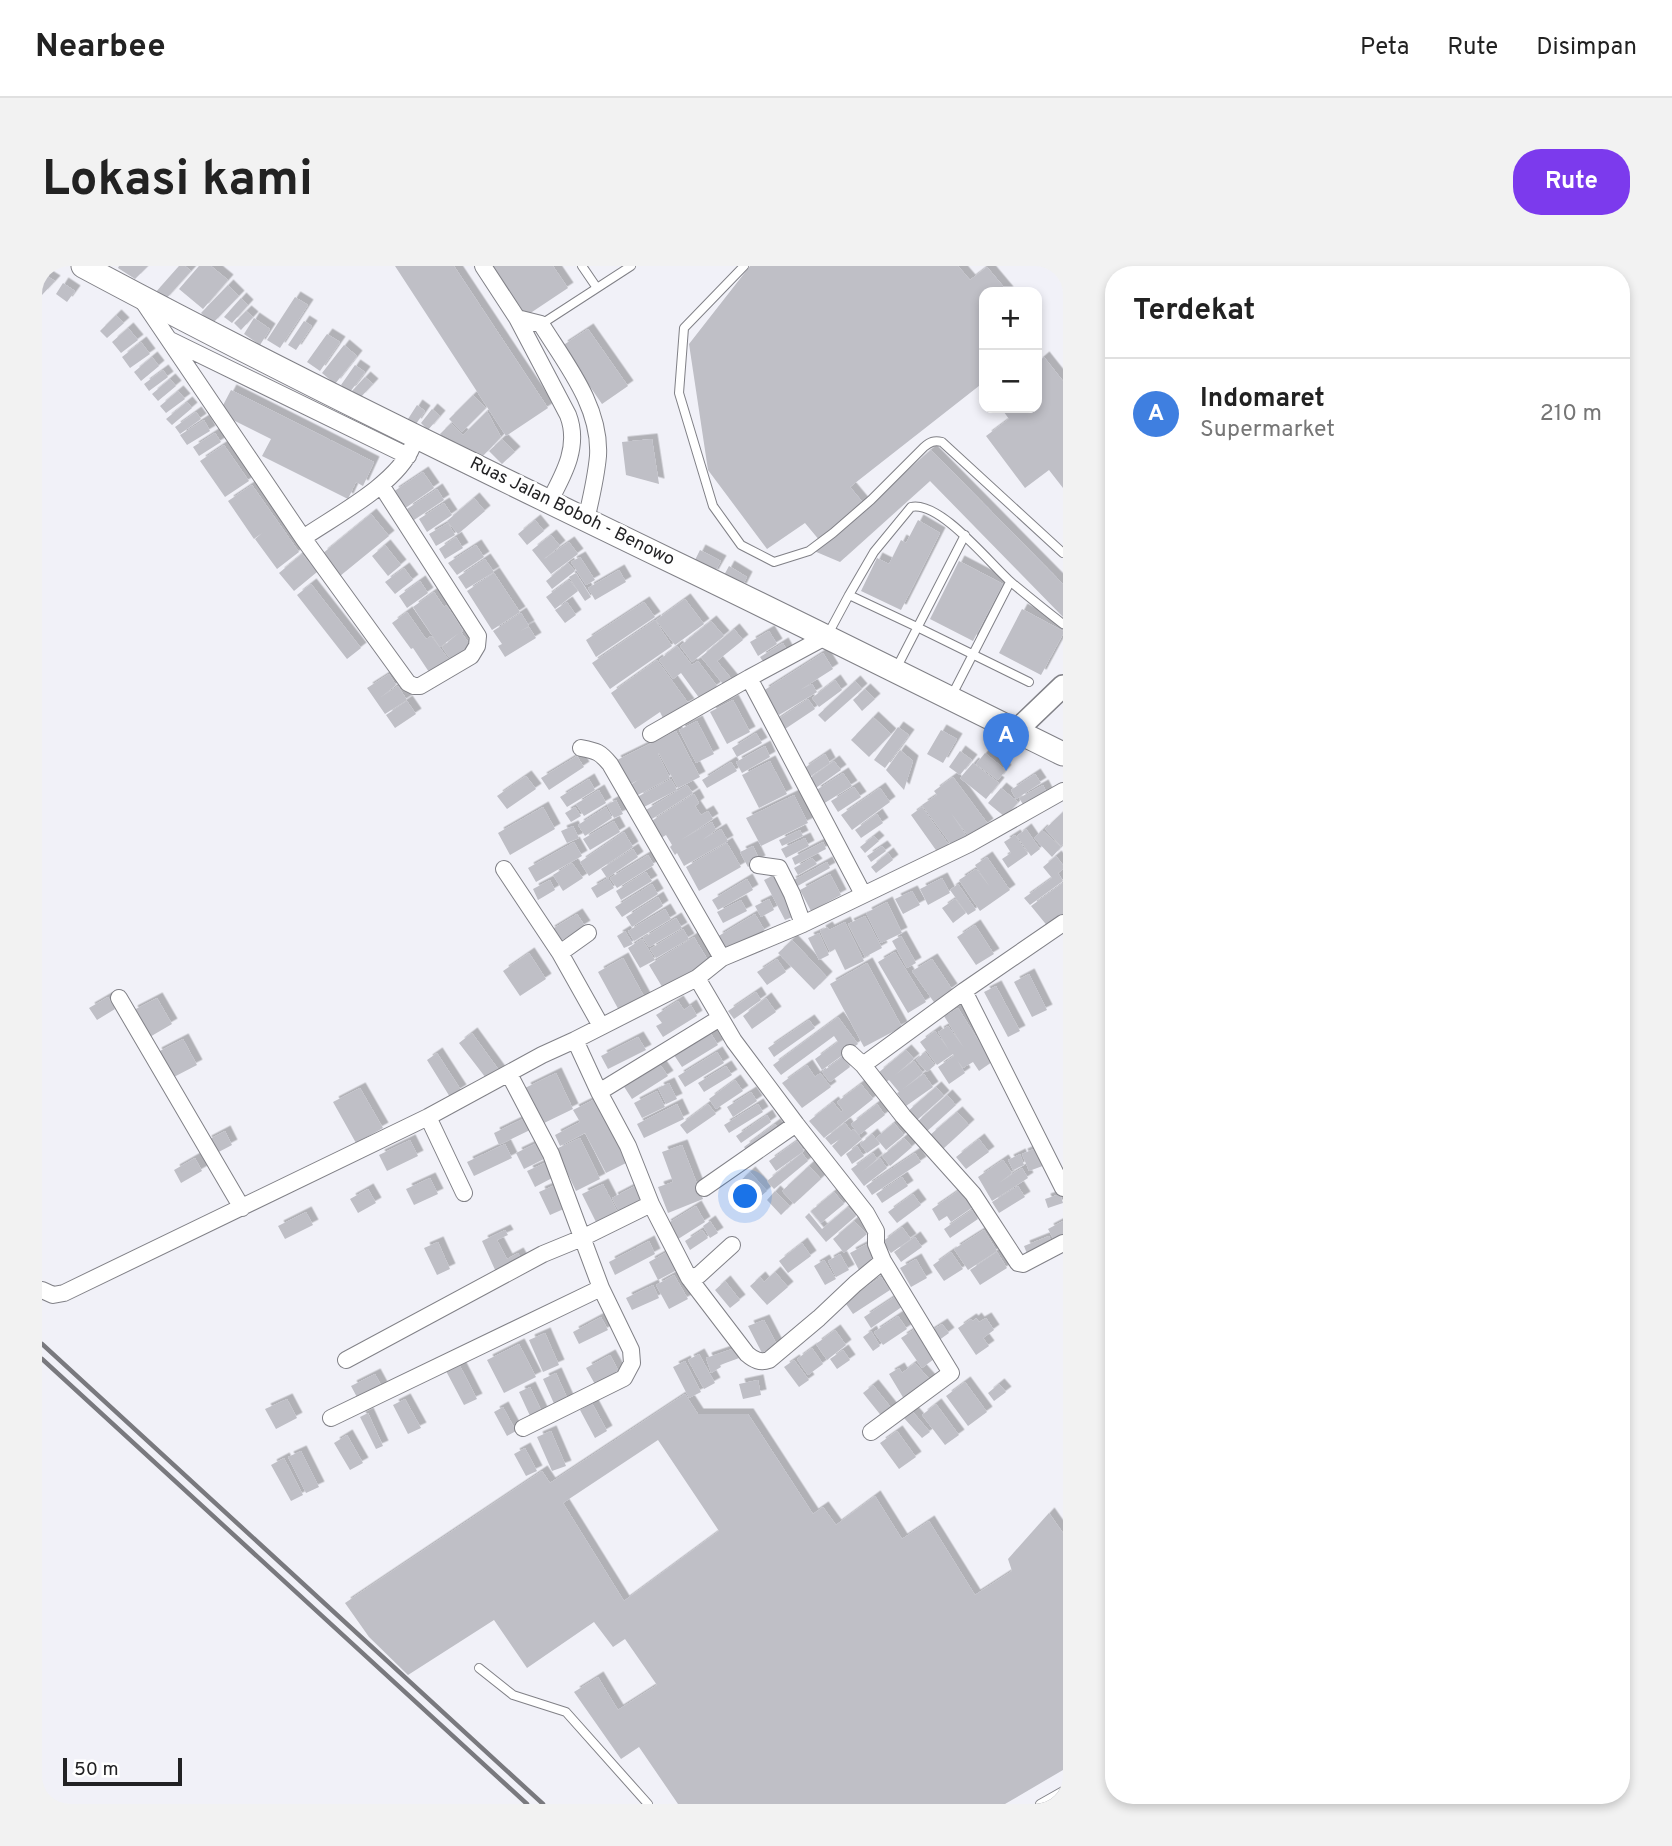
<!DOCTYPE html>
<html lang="id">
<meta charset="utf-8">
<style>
body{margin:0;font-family:Overpass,sans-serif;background:#f2f2f2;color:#222}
.controls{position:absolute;right:21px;top:21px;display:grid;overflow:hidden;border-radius:14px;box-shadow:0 4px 10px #0003}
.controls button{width:63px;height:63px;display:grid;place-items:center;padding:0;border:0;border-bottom:2px solid #e0e0e0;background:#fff;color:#222;font:35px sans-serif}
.scale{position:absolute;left:21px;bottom:18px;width:119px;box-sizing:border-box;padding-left:7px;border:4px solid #222224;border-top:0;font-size:19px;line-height:24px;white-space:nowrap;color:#222224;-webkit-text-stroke:5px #fff;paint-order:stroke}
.you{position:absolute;left:704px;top:931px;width:24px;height:24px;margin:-18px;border:5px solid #fff;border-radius:50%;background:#1a73e8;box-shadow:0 0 0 10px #1a73e833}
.badge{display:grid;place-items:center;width:46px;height:46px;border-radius:50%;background:#7c3aed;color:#fff;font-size:23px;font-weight:700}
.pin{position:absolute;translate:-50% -58px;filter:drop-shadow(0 2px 4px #0008)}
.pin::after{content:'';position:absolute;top:37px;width:24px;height:21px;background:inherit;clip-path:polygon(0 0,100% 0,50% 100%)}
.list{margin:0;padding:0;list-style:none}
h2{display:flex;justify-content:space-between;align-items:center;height:91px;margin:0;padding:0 28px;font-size:30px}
h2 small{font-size:23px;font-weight:400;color:#767676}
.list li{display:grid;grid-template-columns:46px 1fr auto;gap:21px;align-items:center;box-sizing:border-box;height:112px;padding:0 28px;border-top:2px solid #e0e0e0}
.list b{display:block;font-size:26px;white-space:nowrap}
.list p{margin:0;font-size:23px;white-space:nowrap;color:#767676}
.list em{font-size:23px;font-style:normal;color:#767676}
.map{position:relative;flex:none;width:1021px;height:1538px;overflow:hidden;border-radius:28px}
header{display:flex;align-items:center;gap:42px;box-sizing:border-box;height:98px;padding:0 35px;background:#fff;border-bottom:2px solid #e0e0e0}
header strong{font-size:33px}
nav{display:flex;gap:38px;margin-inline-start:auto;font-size:24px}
.intro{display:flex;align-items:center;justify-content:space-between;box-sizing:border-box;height:168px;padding:0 42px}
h1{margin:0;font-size:49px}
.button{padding:18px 32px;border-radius:28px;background:#7c3aed;color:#fff;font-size:24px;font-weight:700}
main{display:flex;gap:42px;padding:0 42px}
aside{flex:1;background:#fff;border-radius:28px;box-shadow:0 4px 10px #0003}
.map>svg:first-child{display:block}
.building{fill:#bfbfc6;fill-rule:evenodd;filter:url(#shadow)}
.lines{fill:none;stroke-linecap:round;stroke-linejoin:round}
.service-casing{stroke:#818187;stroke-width:10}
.minor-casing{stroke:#818187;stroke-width:18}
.tertiary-casing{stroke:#818187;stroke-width:24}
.secondary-casing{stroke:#818187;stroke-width:25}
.service{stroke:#fff;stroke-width:8}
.minor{stroke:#fff;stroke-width:16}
.tertiary{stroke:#fff;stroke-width:21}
.secondary{stroke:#fff;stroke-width:23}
.rail{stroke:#79797e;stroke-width:4.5}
.labels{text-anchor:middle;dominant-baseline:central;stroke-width:6;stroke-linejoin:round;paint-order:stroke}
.street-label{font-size:18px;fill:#222224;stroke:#fff}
</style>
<header>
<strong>Nearbee</strong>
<nav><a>Peta</a><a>Rute</a><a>Disimpan</a></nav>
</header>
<div class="intro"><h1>Lokasi kami</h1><a class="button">Rute</a></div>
<main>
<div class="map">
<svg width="1021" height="1538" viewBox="0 0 1021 1538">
<defs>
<filter id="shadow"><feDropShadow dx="5.5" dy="-5.5" stdDeviation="0" flood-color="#0004"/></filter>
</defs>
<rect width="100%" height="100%" fill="#f1f1f8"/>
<path class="building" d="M77,0H106L93,13L76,2Z
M137,0H143L149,5L122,35L113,27Z
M157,0H169L186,14L161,43L137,23Z
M353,0H412L506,142L464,170Z
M447,0H511L526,22L481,52Z
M708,0H916L928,14L945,1L966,26H942V116L808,221L823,239L778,275L763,257L725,283L666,204L647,78Z
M0,7L13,15L0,29Z
M21,17L33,25L25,36L14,28Z
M186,19L197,30L170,58L159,47Z
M253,31L266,39L238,82L225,74Z
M199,32L206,39L190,57L182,51Z
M204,45L211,51L199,64L192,57Z
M74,49L82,57L65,72L58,65Z
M212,52L228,63L218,79L202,68Z
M262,55L270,60L254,84L246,79Z
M86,62L96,74L79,87L70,76Z
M546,63L586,120L560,138L520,80Z
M285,68L298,76L278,105L265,96Z
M99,76L108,88L88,102L80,91Z
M302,79L315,90L293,118L280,107Z
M110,91L117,100L99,115L92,106Z
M1002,91L1021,115V222L1007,204L983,222L944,170L967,153L959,142H995V97Z
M313,99L323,106L308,126L299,119Z
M121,104L126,111L107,125L102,118Z
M323,111L331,118L318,132L310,125Z
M128,113L134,120L116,135L110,128Z
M189,124L332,196L321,220L314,216L306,233L220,190L229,173L177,147Z
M136,125L143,133L124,147L118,140Z
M431,129L444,142L420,166L407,153Z
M145,136L150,142L130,159L124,153Z
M375,139L383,145L374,158L366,153Z
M390,143L398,150L386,164L379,157Z
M445,145L459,171L440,191L413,176L409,179L398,168L409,157L421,169Z
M154,146L159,153L138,168L133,161Z
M162,154L168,165L145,179L138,169Z
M173,167L179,176L157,190L151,181Z
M460,173L473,186L460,198L447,185Z
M610,173L617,218L584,209L580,176Z
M182,179L207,215L183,231L158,195Z
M889,184L1021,318V351L888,215L798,296L772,285Z
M381,206L392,222L362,243L351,226Z
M210,219L257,286L235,303L213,273L220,267L212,273L186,235Z
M395,223L402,234L372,254L365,243Z
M432,232L443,245L416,268L405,255Z
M402,237L410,249L385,266L377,253Z
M329,248L347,270L298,310L280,288Z
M493,254L502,265L485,279L476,268Z
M876,254L898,267L859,344L819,325L835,292L847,298L859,274L864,277Z
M406,257L413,269L394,280L387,268Z
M509,269L518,280L502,293L527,276L536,288L509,308L490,284Z
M414,271L421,282L403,293L397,283Z
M343,279L359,299L346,310L330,290Z
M434,279L442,291L415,309L406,297Z
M658,284L679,295L671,309L651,298Z
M260,288L275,306L252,325L237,307Z
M538,291L553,314L544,319L529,296Z
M443,293L452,306L424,323L416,311Z
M917,295L961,318L931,375L888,353Z
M526,297L533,305L510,323L504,315Z
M687,300L705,311L699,323L680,313Z
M362,302L371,314L353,328L343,316Z
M577,304L584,316L553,334L546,322Z
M452,307L478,346L450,364L425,325Z
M534,307L549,331L543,335L527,311Z
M527,314L536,325L513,343L504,331Z
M378,315L386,327L365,342L357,330Z
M269,318L319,382L305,393L255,329Z
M392,326L402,341L404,339L412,350L421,365L419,366L429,380L409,394L400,381L417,367L398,381L371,341Z
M643,333L662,358L633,379L614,354Z
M525,336L534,349L523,357L513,344Z
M602,336L613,351L554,391L544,374Z
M980,343L1021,365V368L999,409L957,387Z
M365,346L384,373L389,370L408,395L389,409L371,382L369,383L350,357Z
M479,347L487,360L478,365L487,361L494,372L463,391L456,380L460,378L451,365Z
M613,354L630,380L568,423L550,397Z
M669,355L682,370L650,396L638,380Z
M692,363L701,374L675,395L693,417L685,423L659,391Z
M727,365L735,378L716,390L708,376Z
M741,377L747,388L725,402L718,391Z
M635,380L650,399L656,395L675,420L658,433L639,407L631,413L617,394Z
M781,387L791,403L758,424L770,418L775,426L737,449L721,425Z
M615,394L647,438L621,452L618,446L593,463L569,427Z
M347,408L354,419L339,431L356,420L365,434L343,448L325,422Z
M793,414L800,424L777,441L770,432Z
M813,415L820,423L783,456L776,449Z
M823,423L833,433L820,445L811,434Z
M766,433L773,443L737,467L732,456Z
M691,434L708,466L685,478L668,446Z
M365,435L374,448L353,462L344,449Z
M831,451L849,468L827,491L809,474Z
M655,455L672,488L654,497L637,464Z
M856,461L867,469L843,502L832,494Z
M899,464L915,473L901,497L885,488Z
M634,465L658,511L636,522L617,487L616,488L628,512L594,530L588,519L598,513L587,519L573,495Z
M714,467L720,477L695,491L690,482Z
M723,480L728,491L700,507L694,496Z
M858,484L871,495L862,524L844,504Z
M918,485L930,494L918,509L907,501Z
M943,487L964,504L956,514L934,498Z
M783,488L788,497L766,512L761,503Z
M535,490L542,501L507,524L499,512Z
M728,495L745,528L717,542L700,509Z
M792,495L799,504L771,524L764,515Z
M689,496L695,505L665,522L660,514Z
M931,497L957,517L944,533L918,512Z
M801,507L810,520L781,538L773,525Z
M993,508L999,517L974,533L969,524Z
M484,510L494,523L465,543L455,530Z
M911,511L946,558L928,572L909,547L925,571L911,581L880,539L895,529L892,525Z
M547,513L553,524L525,541L518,531Z
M629,513L635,524L600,542L595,531Z
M645,519L651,527L610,553L604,544Z
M1001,519L1005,527L982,540L977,532Z
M812,521L819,531L796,546L789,535Z
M838,522L848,536L810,564L799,549Z
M959,522L976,536L963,551L946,537Z
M557,524L564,537L542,550L534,538Z
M652,528L657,537L653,540L659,549L666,545L671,553L639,574L670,556L674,564L660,574L679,563L686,575L642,600L635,587L633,589L628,581L630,579L624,569L619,572L608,556Z
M752,529L766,557L719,580L704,552Z
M574,534L581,548L572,552L565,539Z
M501,541L513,563L468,589L456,567Z
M533,541L539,550L529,556L523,547Z
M564,541L570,552L543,570L536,559Z
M880,541L907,579L896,587L869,549Z
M1021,546V578L1019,580L1003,563Z
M835,548L841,557L819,572L813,564Z
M572,555L578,566L548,584L541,573Z
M531,560L537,572L525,577L519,565Z
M984,563L998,583L989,590L975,570Z
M758,564L761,570L740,580L737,574Z
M1000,564L1019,581L1010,591L992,572Z
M582,566L591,581L547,610L538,596Z
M973,569L986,588L966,602L960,593L969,587L962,576Z
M832,570L837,575L823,587L818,581Z
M763,572L767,580L744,592L739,583Z
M532,576L540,590L494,616L486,602Z
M781,576L784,583L753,599L750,592Z
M685,577L699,601L657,625L644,601Z
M711,580L718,595L706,601L698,586Z
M840,580L844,585L829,596L825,590Z
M591,583L596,591L565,612L559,603Z
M846,587L851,594L834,607L829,601Z
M606,589L612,599L575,622L568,612Z
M1014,590L1021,599V603L1016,607L1021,615L988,639L982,632L1010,612L1001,601Z
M945,591L968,624L938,645L917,614L934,603L948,621L933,599Z
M770,592L775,598L756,609L752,602Z
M785,596L788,602L752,622L748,616Z
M530,597L541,612L521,625L511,609Z
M604,606L610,615L579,634L574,625Z
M734,608L755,649L743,654L722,614Z
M788,608L799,629L769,645L758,624Z
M566,612L572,622L555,632L549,622Z
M900,612L908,627L886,639L878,623Z
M705,613L711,624L676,644L670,634Z
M508,614L513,624L496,634L491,623Z
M1021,617V652L1007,662L989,640Z
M610,618L616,628L580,651L573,641Z
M916,618L934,644L926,649L908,624Z
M870,625L878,639L861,648L853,633Z
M616,631L621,640L590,661L584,651Z
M727,633L732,644L719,651L713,640Z
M913,633L924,647L911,657L900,642Z
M699,634L705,645L681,657L675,646Z
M845,636L860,667L839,677L824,647Z
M623,643L629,653L592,675L586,665Z
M535,648L543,660L514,678L507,665Z
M713,648L723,665L684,688L675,671Z
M823,650L840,682L823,691L806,658Z
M634,652L640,662L607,681L601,672Z
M803,656L822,695L803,704L793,683L788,686L778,665L785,661L787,664Z
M933,659L952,688L934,699L915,671Z
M641,663L647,673L614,692L608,683Z
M583,665L591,678L582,682L575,670Z
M777,667L787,689L777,694L766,672Z
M859,670L874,697L865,702L850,675Z
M652,671L667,696L622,724L607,699Z
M600,673L613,694L598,702L586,682Z
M750,674L785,711L772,724L736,687Z
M853,686L884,736L866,747L836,696Z
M487,687L504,713L478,730L461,705Z
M581,692L604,734L579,748L556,706Z
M735,693L744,706L725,719L715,706Z
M890,693L910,723L902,729L905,732L894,739L870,705Z
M825,697L860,761L822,781L788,718Z
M987,708L1005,744L990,751L972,716Z
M954,720L978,765L966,771L942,726Z
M714,726L719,734L692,753L686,745Z
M66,731L73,743L55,754L47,742Z
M115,732L130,758L106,772L90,745Z
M724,732L734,746L710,763L701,750Z
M636,735L642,744L649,739L655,750L621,771L614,760L620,757L614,749Z
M916,742L950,796L937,805L931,796L921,802L915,794L923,807L907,818L896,801L912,790L911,788L895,799L878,776L893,765L907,784L896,766L906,760L922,782L902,750Z
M796,751L816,778L780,804L773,793L796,776L792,770L739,809L731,799Z
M767,754L773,762L732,791L726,782Z
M666,763L676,779L640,801L630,786Z
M430,767L459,807L447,816L417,777Z
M596,771L604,784L566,803L559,790Z
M141,773L155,799L128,813L114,787Z
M864,784L872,793L853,809L872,795L881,807L861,823L882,808L891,821L864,840L855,827L857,826L847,814L844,816L836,807Z
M675,786L682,797L643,821L636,810Z
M883,786L893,799L885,806L874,794Z
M395,787L419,824L408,831L385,794Z
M801,791L808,801L788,816L780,806Z
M617,797L626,810L590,833L581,819Z
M765,799L773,811L778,807L789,821L760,842L740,817Z
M684,800L690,809L662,826L656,817Z
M514,807L531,843L500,858L483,822Z
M693,814L701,825L674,843L667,833Z
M627,817L635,833L624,838L616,822Z
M819,818L831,833L782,872L767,855L791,836L799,846L801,844L795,836Z
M894,821L902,830L874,855L865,846Z
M318,822L341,862L314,877L291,836Z
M615,825L623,841L600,852L592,837Z
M709,826L715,835L691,851L685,841Z
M905,829L914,839L883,867L874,857Z
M557,831L590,894L564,907L543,867L518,880L513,869L538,856L531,844Z
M635,838L642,853L602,872L595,858Z
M666,838L674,848L645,868L638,859Z
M716,838L721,846L687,867L682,859Z
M835,838L843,849L817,869L809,858Z
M915,846L927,859L901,883L888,869Z
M725,849L729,856L699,877L694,870Z
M483,852L488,864L457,879L452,867Z
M803,857L809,865L811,863L820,873L799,891L790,880L798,873L789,879L783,872Z
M852,857L862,869L844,884L834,872Z
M733,858L738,865L707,888L702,881Z
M183,865L190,879L171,889L164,875Z
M830,868L838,878L825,887L818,878Z
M538,872L558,913L534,925L514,883Z
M862,872L870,881L848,900L840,890Z
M937,873L947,886L924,903L914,891Z
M368,874L376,890L345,905L337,889Z
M755,875L762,885L734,905L727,895Z
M497,876L504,892L482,903L474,887Z
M463,878L470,892L432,910L425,896Z
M640,879L661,933L626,947L616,921L631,916L620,886Z
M815,880L822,890L810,898L804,888Z
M999,880L1006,898L987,905L980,888Z
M760,887L766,895L732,923L725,915Z
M831,887L835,893L820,906L838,892L845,902L822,920L809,903Z
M873,887L879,896L830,929L824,920Z
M978,888L982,899L971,904L966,894Z
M153,892L160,905L139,917L132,904Z
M961,894L970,907L957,917L980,902L986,912L950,935L936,911Z
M507,895L514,910L493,921L485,905Z
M767,900L779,913L752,938L740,925Z
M708,906L725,925L713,935L697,916Z
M860,911L866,920L840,937L834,928Z
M388,912L396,928L372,939L364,923Z
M561,918L576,947L555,958L540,928Z
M513,919L524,942L508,949L497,926Z
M595,919L601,933L577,945L570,932Z
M976,920L983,931L957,947L950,936Z
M326,923L334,937L316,947L308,933Z
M919,923L931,941L909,956L905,950L897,955L890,943Z
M733,925L748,940L739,949L725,934Z
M792,926L802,938L779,957L769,945Z
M871,928L879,939L855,957L846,946Z
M1018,928L1021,937L1006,942L1003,933Z
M654,940L663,956L633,975L623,959Z
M806,941L814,950L784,976L763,951L767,947L780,963Z
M930,944L936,953L908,972L902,963Z
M264,946L271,959L243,973L236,960Z
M668,955L676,967L668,972L661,960Z
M812,955L825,968L802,987L791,973Z
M1021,955V974L1014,978L1006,963Z
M860,961L869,973L849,987L840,976Z
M463,964L466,969L455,974L465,993L476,987L480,994L454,1006L440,975Z
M660,964L666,972L648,984L643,975Z
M942,964L955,985L926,1004L912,983Z
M1007,970L1011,980L986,990L982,980Z
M873,971L880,981L859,996L852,986Z
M607,975L613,988L573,1009L567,996Z
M396,976L408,1003L395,1009L382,982Z
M760,977L769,990L746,1007L737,995Z
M825,978L834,995L817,1004L808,987Z
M625,986L635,1004L616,1014L607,996Z
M909,986L921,1003L902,1015L891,999Z
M955,986L965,1002L938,1019L928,1004Z
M798,988L807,1004L794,1011L786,995Z
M874,993L885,1012L869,1021L858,1002Z
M782,994L794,1013L783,1019L772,1000Z
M733,1006L746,1021L725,1039L708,1020L718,1011L722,1016Z
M632,1009L646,1033L627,1043L614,1019Z
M839,1011L848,1024L811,1048L802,1035Z
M683,1015L698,1034L688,1042L673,1024Z
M611,1019L617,1032L590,1044L584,1032Z
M857,1028L864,1038L829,1062L822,1051Z
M856,1050L865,1063L841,1079L832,1066Z
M559,1051L566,1064L537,1078L531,1066Z
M934,1052L937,1056L944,1052L952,1064L941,1072L947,1080L934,1089L916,1062L929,1053L931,1055Z
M722,1054L735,1079L720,1087L706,1060Z
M900,1058L907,1067L893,1077L886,1067Z
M876,1061L896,1090L880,1102L859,1072Z
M793,1064L804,1079L785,1094L774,1078Z
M829,1065L838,1080L831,1085L821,1071Z
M503,1067L517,1099L501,1106L487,1074Z
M477,1078L494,1111L462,1127L445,1094Z
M696,1081L700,1091L678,1099L679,1101L669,1107L664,1092Z
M770,1082L781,1098L766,1109L755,1093Z
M801,1084L808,1094L795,1103L788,1093Z
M657,1088L673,1117L662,1123L646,1094Z
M568,1089L579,1109L555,1122L544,1102Z
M752,1094L767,1114L757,1121L742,1101Z
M643,1095L659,1126L647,1132L631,1101Z
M873,1097L890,1116L862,1133L847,1108L857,1102L860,1107Z
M417,1098L435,1133L422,1139L404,1105Z
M514,1107L527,1136L514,1142L501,1113Z
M333,1108L340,1121L316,1133L309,1120Z
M716,1114L719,1129L701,1133L697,1118Z
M923,1116L945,1146L926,1160L904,1130Z
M957,1118L964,1126L952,1135L946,1127Z
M831,1119L851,1144L841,1152L821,1127Z
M488,1121L500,1146L489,1152L477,1126Z
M643,1128L656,1148H706L771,1248L781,1241L794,1259L833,1230L860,1273L887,1255L933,1329L970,1305L966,1293L1007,1247L1021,1267V1504L963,1538H636L597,1481L579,1493L532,1426L556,1411L576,1444L615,1419L583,1373L571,1381L552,1356L485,1402L452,1354L366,1409L327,1371L303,1337L500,1205L508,1217ZM616,1174L677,1265L582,1335L521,1237Z
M245,1133L255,1152L234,1163L223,1143Z
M363,1133L379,1162L366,1168L351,1139Z
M550,1137L565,1165L553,1172L538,1144Z
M894,1138L917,1169L903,1179L880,1149Z
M461,1141L474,1165L465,1170L452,1146Z
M870,1145L888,1166L880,1172L862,1152Z
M326,1147L341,1180L334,1183L318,1151Z
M509,1165L524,1200L510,1205L495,1171Z
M855,1165L874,1191L857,1203L838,1177Z
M305,1169L321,1197L308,1204L292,1177Z
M483,1182L495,1205L484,1210L472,1188Z
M259,1185L277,1221L264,1227L246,1191Z
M242,1192L261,1229L249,1235L229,1199Z"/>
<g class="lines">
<g class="service-casing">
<path id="service" d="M540,0L555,22
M702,0L642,62L637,127L671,240L699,279L732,296L767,285L791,267L829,234L882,181C888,176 892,174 900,176L1021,287
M498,59L589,0
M807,329L875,361L987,416
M785,370L807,329L832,286L869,241C898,234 949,299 970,317C987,331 1004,345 1021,358
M854,403L923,269
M909,431L968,316
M437,1402L471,1429L524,1446L606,1538
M998,1538L1021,1525"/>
</g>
<g class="minor-casing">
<path id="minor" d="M441,0L475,52L526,149C538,180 522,208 507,236
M98,31L261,272L366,417L372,420H378L429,390L435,380L436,370L339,219
M475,52L499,58C524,98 559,141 556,190C554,212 549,233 544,254
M128,74L366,190
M261,272C293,250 355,218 370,181
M707,412L821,628
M609,468L707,412L785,370
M539,482C555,485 558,486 568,498L680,692
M716,599L737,602L750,628L761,658
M462,603L518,687L559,760
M518,687L546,667
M655,712L692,775L754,858L824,947L834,965V978L841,995L909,1107L829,1166
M922,725L1021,922
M77,732L200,942
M808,787L821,799L922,725L1021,657
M821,799L861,850L931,928L976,997L981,998L1021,977
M467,808L509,888L559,1022L589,1084L590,1097L582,1112L481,1162
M557,826L678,752
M386,851L422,927
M662,922L754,858
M609,938L647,1012L657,1009L690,979
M647,1012L705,1088C712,1094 718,1097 727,1094L777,1052L813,1018L841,995
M0,1024L11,1029L22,1027L386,851L500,789L533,774L655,712L680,692L761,658L927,578L1021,525
M304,1094L501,988L540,972L609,938L586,880L557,826L533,774
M289,1152L559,1022"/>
</g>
<g class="tertiary-casing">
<path id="tertiary" d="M974,465L1021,420"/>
</g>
<g class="secondary-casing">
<path id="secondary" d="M41,0C235,104 433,200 631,296C762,359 891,424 1021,488"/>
</g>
<use href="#service" class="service"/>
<use href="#minor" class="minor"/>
<use href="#tertiary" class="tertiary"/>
<use href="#secondary" class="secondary"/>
<path class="rail" d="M0,1078L501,1538
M0,1093L485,1538"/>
</g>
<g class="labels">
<g class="street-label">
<text transform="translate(530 246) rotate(26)">Ruas Jalan Boboh - Benowo</text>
</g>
</g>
</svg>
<div class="controls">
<button>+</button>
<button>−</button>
</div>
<div class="scale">50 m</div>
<div class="you"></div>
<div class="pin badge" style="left:964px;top:505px;background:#3f7fe0">A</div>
</div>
<aside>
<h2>Terdekat<small></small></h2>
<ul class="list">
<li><span class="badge" style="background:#3f7fe0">A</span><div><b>Indomaret</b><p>Supermarket</p></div><em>210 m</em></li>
</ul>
</aside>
</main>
